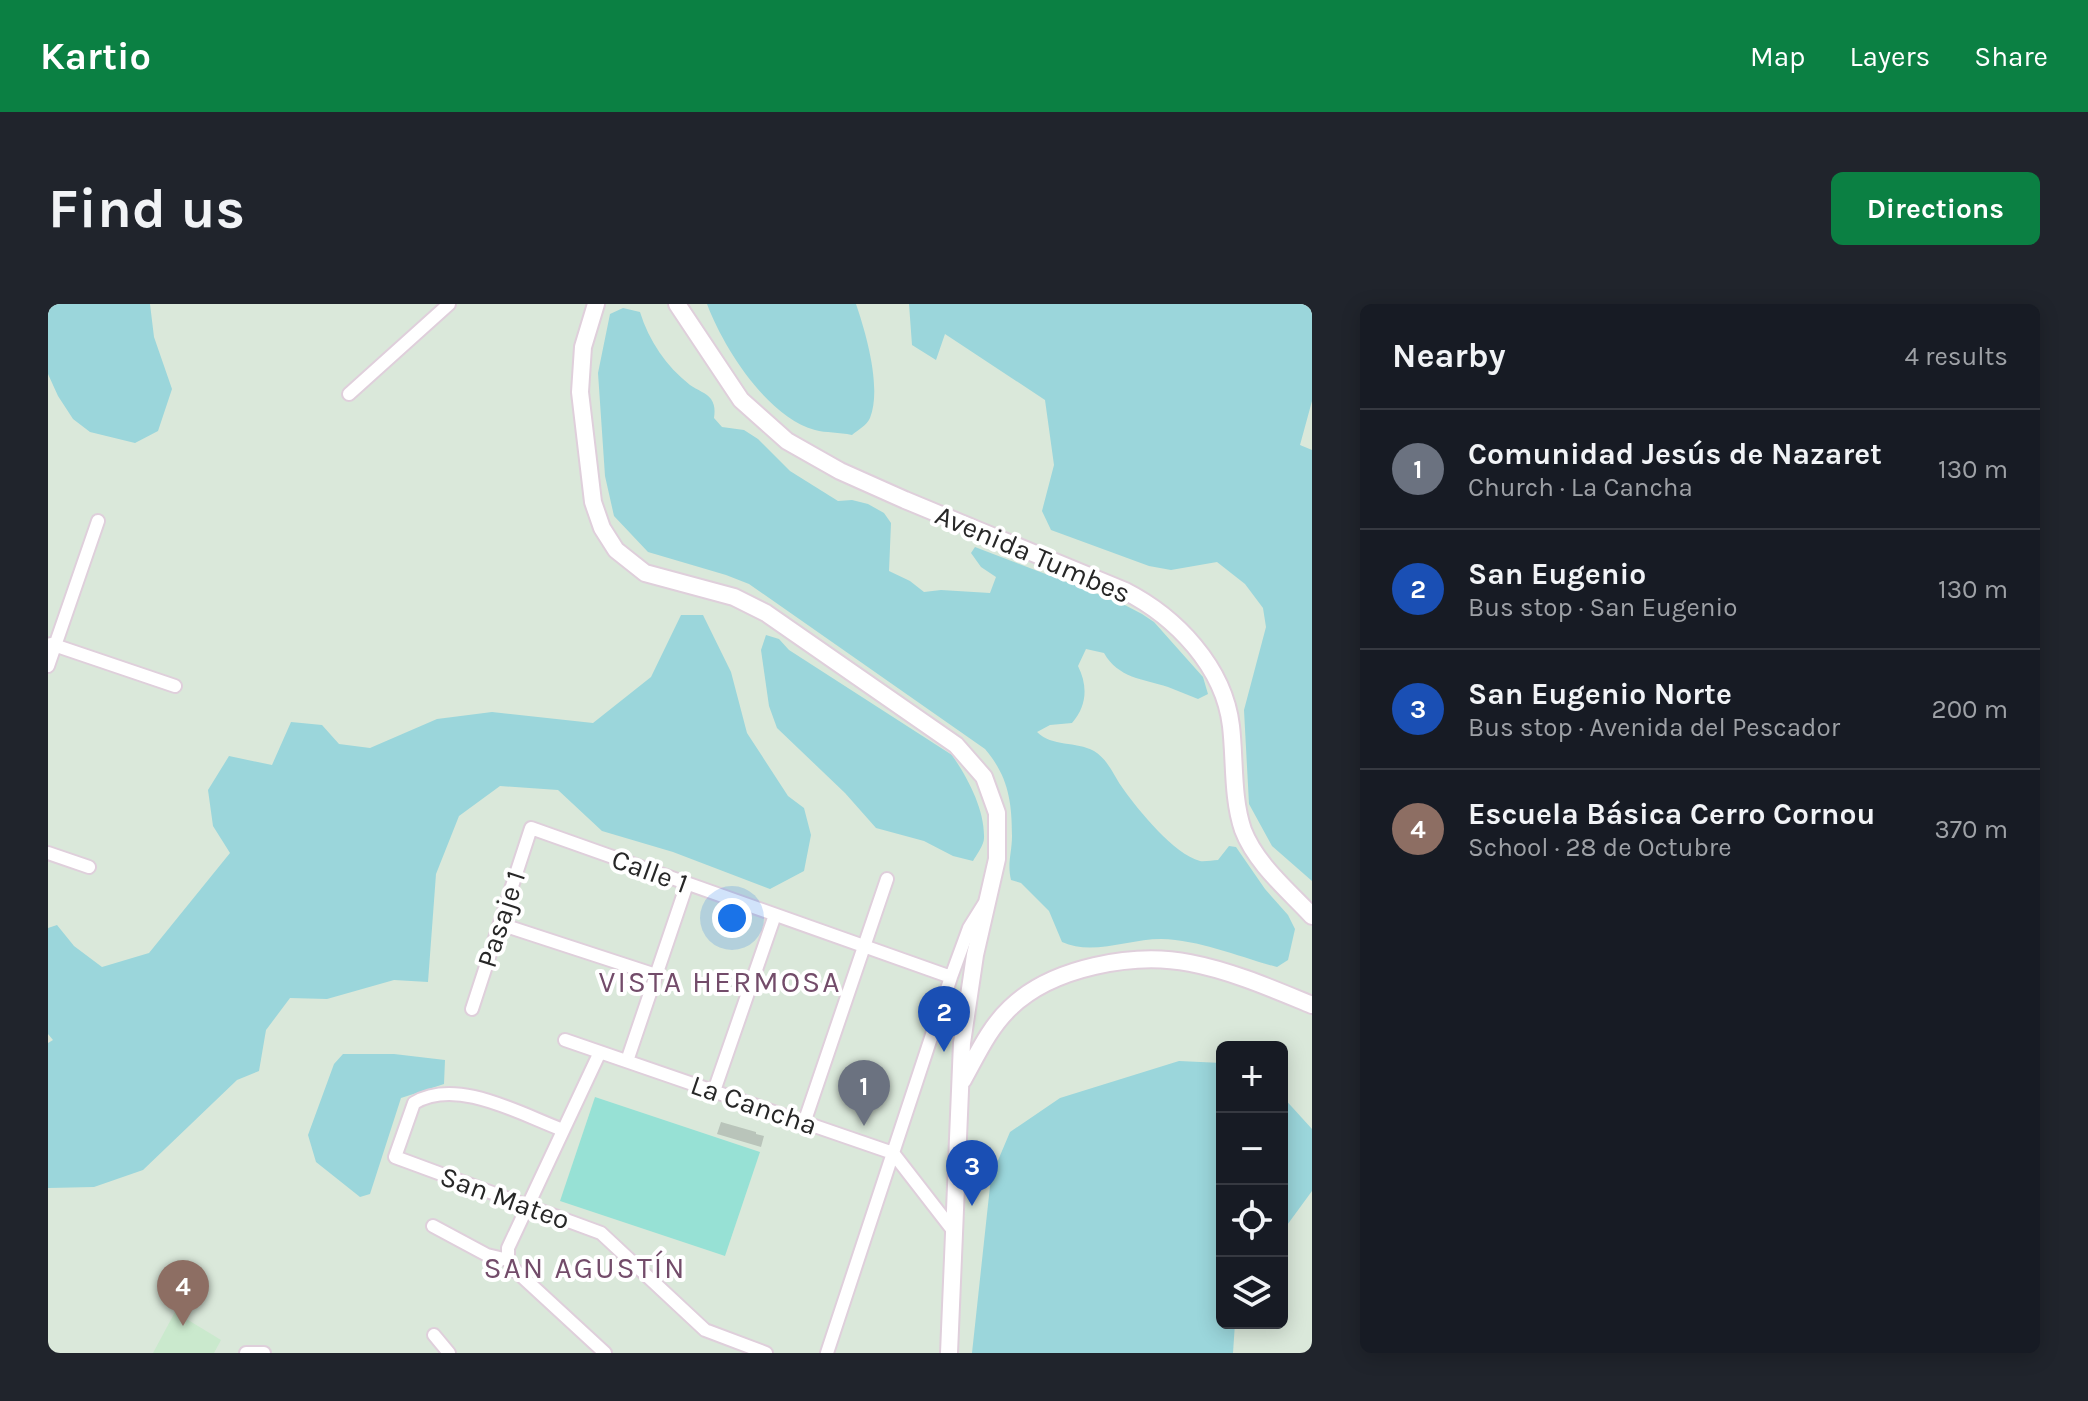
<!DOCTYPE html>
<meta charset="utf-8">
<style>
body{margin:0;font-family:Karla,sans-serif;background:#20242c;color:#f1f3f6}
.controls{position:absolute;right:24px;bottom:24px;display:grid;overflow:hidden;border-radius:12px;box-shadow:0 4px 20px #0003}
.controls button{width:72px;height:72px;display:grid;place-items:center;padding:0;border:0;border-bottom:2px solid #363941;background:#171b24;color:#f1f3f6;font:40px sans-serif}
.you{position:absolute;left:684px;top:614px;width:28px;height:28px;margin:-20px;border:6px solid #fff;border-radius:50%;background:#1a73e8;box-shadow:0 0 0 12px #1a73e833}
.badge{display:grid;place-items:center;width:52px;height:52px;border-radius:50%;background:#0b8043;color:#fff;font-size:26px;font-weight:700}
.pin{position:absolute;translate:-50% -66px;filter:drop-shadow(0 2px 4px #0008)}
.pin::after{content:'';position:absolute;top:42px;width:28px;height:24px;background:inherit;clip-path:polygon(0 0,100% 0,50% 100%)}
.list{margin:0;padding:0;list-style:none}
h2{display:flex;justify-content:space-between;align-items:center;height:104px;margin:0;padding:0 32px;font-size:34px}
h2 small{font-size:26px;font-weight:400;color:#9ea1a6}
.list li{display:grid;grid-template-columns:52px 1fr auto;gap:24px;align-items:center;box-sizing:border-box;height:120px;padding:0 32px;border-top:2px solid #363941}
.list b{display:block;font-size:30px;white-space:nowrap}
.list p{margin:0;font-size:26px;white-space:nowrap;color:#9ea1a6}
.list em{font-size:26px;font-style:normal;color:#9ea1a6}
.icon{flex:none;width:44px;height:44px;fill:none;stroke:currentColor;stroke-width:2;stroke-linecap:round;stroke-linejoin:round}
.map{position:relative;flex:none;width:1264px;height:1049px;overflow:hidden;border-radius:12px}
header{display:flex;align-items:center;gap:48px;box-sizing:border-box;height:112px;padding:0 40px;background:#0b8043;color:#fff}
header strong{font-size:38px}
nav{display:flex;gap:44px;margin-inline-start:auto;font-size:28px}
.intro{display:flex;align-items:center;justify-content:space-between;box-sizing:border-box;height:192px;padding:0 48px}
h1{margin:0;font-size:56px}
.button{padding:20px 36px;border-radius:12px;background:#0b8043;color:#fff;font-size:28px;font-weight:700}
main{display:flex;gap:48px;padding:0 48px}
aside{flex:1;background:#171b24;border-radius:12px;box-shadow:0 4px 20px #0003}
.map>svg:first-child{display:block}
.education{fill:#cae9cd}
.green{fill:#9bd6db}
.pitch{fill:#97e1d5}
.building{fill:#b9c4ba}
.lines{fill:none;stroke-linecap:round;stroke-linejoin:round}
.street-casing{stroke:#dfcfdb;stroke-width:16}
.secondary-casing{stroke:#dfcfdb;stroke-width:20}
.street{stroke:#fff;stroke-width:12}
.secondary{stroke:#fff;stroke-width:16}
.labels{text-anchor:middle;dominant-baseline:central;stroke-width:8;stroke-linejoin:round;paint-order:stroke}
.street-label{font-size:28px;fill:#272727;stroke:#fff}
.neighbourhood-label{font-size:30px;letter-spacing:2px;fill:#734c6a;stroke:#fff}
</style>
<header>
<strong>Kartio</strong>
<nav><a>Map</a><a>Layers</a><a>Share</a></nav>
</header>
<div class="intro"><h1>Find us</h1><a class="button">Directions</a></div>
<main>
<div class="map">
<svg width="1264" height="1049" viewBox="0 0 1264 1049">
<rect width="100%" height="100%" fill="#dae8da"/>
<path class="education" d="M127,1008L173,1036L166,1049H105Z"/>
<path class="green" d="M0,0H102L106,33L124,85L110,127L87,139L42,128L25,115L10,92L0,70Z
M659,0H808C818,29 834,84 822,114C819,121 810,126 804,131C791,128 778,129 767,126C719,113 675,43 659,0Z
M861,0H1264V97L1252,141L1264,146V577L1224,542L1201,500L1196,406L1218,323L1215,304L1197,280L1169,258L1123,266L1101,262L1003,226L994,207L1006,161L997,96L897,30L888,56L864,41Z
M575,4L592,8C601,37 618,62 642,81C649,86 659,89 663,95C667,101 667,107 666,114L674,123L696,126L710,135L742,167L790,197L804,196L820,200L836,209L843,219L841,267L862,277L876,288L893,286L942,289L948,273L933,263L923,249L927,243L1071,298L1094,310L1106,318L1155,373L1160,390L1150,395C1140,391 1130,387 1120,383C1095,375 1070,374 1056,349L1038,345L1030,362C1040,382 1039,402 1024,419L1002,421L989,428C1004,443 1028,437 1046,447C1061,456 1066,473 1076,486C1091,507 1126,550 1152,557C1156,558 1165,556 1170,556L1181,542L1188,543L1217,585L1240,611L1247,625L1240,656L1229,663C1191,653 1153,636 1113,635C1081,635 1044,652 1014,638L1001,607L973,579L963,576C959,560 964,548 964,532C964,497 960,472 937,445L701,280L678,271L600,248L566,212L557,172L550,69L562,10Z
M633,311H655L683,368L699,429L740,492L756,504L763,531L756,567L722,585L625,548L554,527L510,486L452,482L411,512L388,570L380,678L346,676L279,695L242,694L218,726L211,767L189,776L95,866L46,883L0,884V739L5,736L0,730V624L9,621L26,642L54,663L101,649L182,549L165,522L160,486L181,452L224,461L243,418L274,421L291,440L322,444L389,415L444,408L545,419L603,373Z
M718,331L731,335L741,346L904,451C919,473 937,505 936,534C936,541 929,550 925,557L905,552L876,537L828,524L797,489L729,424L721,402L713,346Z
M295,750H346L397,756L396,780L353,794L322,890L312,893L268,858L260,831L286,760Z
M1131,757L1174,759V1019H1187L1185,1049H924L943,873L962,828L1012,794Z
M1234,792L1264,825V887L1234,928Z"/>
<path class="pitch" d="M547,793L712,848L677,952L512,897Z"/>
<path class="building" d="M673,818L708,828V830L716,832L713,843L669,830Z"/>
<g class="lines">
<g class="street-casing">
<path id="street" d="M301,90L401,0
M3,340L127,382
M0,362L50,217
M0,549L41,563
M452,620L608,671
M424,705L483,524L903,673
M517,736L845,849L907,929
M579,757L639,580
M666,787L727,611
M756,819L839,575
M515,826C472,810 409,773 366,799L347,853L553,929L657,1026L718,1049
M385,922L439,951L460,956L466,965L557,1049
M460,956V944L552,748
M386,1031L401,1049
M198,1049H216
M779,1049L903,673L921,624L936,600"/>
</g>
<g class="secondary-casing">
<path id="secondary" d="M548,0L535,43L532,88L545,198L554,224L568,246L597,269L686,293L718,309L908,441L936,473L949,509V555L927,651L914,739L901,1049
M629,0L693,96L739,137L792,167L857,196L1077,287C1128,313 1176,363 1183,422C1187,456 1184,494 1195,526C1208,560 1240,586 1264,612
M915,776C929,751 941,724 962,704C1004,663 1086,648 1142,659C1184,667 1225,685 1264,701"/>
</g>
<use href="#street" class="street"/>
<use href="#secondary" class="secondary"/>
</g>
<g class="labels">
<g class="street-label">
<text transform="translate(985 250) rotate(23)">Avenida Tumbes</text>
<text transform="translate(602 567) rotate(20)">Calle 1</text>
<text transform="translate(453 615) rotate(-72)">Pasaje 1</text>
<text transform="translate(706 801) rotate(19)">La Cancha</text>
<text transform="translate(457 894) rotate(20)">San Mateo</text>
</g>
<g class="neighbourhood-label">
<text x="672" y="678">VISTA HERMOSA</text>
<text x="537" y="964">SAN AGUSTÍN</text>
</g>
</g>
</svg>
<div class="controls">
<button>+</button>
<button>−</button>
<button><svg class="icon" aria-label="locate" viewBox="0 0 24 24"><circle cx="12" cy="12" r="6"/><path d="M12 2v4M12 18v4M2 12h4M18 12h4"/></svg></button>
<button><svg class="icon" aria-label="layers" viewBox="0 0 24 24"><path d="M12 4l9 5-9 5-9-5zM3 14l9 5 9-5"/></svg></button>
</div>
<div class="you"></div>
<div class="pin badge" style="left:816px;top:822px;background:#6b7280">1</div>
<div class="pin badge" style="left:896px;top:748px;background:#1a4fb4">2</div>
<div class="pin badge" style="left:924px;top:902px;background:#1a4fb4">3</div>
<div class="pin badge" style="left:135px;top:1022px;background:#8d6e63">4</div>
</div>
<aside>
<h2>Nearby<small>4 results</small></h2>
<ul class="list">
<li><span class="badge" style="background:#6b7280">1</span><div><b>Comunidad Jesús de Nazaret</b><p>Church · La Cancha</p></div><em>130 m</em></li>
<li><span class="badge" style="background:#1a4fb4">2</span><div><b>San Eugenio</b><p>Bus stop · San Eugenio</p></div><em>130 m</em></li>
<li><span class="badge" style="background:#1a4fb4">3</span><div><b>San Eugenio Norte</b><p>Bus stop · Avenida del Pescador</p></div><em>200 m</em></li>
<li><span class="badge" style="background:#8d6e63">4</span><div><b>Escuela Básica Cerro Cornou</b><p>School · 28 de Octubre</p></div><em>370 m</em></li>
</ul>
</aside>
</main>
